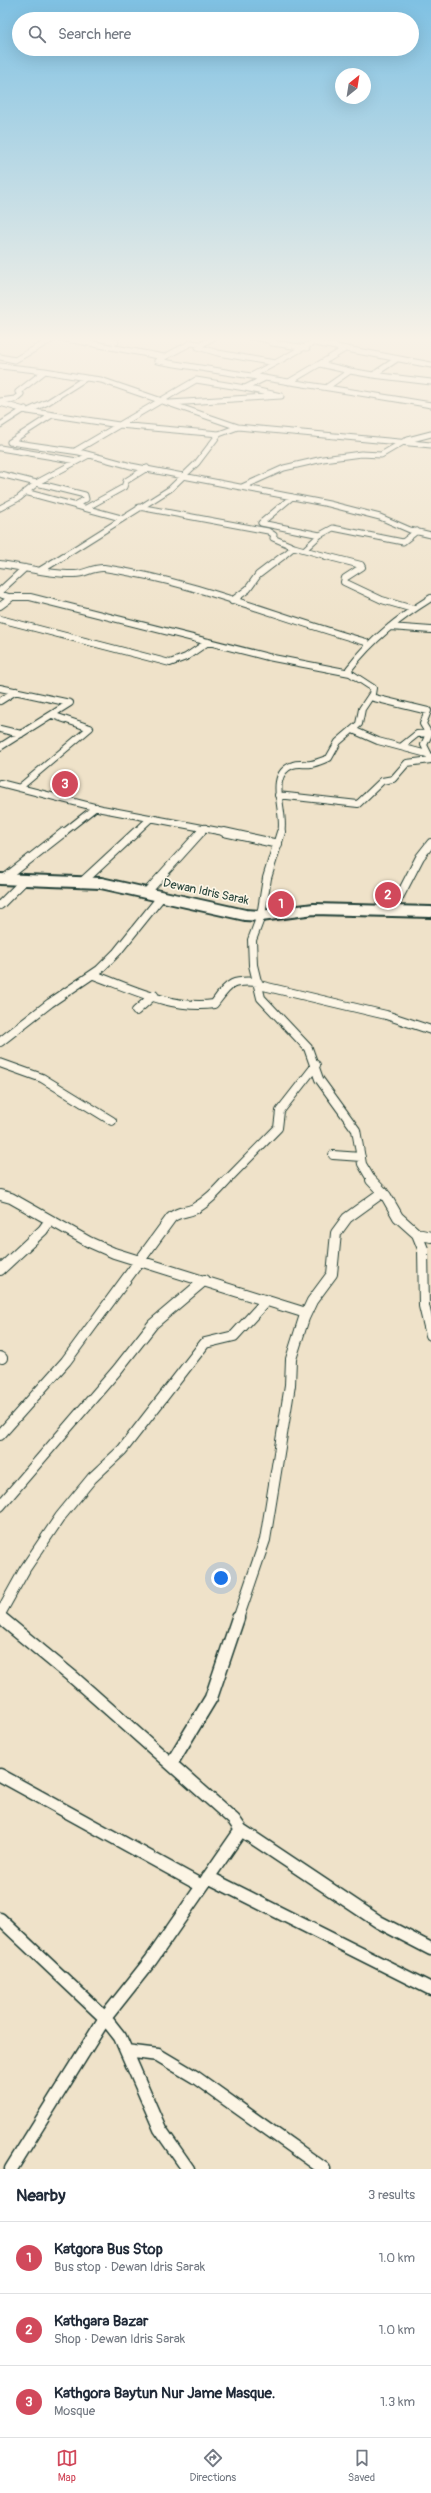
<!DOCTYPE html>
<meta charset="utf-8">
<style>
body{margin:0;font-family:Pangolin,sans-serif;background:#f6f6f7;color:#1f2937}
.compass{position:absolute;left:335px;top:68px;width:36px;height:36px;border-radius:50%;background:#fff;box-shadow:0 4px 16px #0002;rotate:30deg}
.you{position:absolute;left:221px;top:1578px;width:14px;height:14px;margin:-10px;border:3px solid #fff;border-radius:50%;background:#1a73e8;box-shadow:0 0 0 6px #1a73e833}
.badge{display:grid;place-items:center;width:26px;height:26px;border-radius:50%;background:#d1495b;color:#fff;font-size:13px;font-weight:700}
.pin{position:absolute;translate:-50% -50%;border:2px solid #fff;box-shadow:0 1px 4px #0006}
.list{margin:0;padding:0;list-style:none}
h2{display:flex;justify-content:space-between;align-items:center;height:52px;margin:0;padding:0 16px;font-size:17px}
h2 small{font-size:13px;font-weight:400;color:#747a83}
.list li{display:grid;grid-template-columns:26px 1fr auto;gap:12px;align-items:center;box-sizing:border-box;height:72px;padding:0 16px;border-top:1px solid #e0e1e3}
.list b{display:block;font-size:15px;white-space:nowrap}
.list p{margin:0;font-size:13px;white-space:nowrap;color:#747a83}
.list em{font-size:13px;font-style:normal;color:#747a83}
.icon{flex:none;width:22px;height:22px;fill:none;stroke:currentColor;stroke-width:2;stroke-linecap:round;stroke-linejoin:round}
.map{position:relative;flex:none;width:431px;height:2169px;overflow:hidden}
.search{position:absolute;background:#fff;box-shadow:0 4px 16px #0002;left:12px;right:12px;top:12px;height:44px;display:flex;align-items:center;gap:10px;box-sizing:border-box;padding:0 14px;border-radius:22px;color:#747a83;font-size:15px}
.sheet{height:268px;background:#fff}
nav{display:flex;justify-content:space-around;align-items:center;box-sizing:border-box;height:56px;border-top:1px solid #e0e1e3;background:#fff;font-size:11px;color:#747a83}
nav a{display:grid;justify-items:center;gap:2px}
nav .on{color:#d1495b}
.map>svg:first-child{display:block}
.water{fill:#83d4db;stroke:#5b9898}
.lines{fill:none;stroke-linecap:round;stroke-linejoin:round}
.minor-far4-casing{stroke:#1f3d34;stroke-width:7}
.minor-far3-casing{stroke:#1f3d34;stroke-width:8}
.minor-far2-casing{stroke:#1f3d34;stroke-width:10}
.minor-far1-casing{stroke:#1f3d34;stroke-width:12}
.minor-casing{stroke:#1f3d34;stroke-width:15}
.major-casing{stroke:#1f3d34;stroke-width:14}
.minor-far4{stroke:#fcf5e5;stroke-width:5}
.minor-far3{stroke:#fcf5e5;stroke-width:6}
.minor-far2{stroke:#fcf5e5;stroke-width:8}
.minor-far1{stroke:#fcf5e5;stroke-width:10}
.minor{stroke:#fcf5e5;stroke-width:12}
.major{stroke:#fcf5e5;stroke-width:10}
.labels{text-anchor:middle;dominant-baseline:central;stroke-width:3.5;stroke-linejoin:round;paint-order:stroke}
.street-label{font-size:12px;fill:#1f3d34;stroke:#fcf5e5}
</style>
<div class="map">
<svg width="431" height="2169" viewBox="0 0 431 2169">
<rect width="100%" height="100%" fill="#efe2c9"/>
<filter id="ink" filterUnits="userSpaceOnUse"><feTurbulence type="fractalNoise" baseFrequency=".025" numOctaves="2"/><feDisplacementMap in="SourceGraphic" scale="8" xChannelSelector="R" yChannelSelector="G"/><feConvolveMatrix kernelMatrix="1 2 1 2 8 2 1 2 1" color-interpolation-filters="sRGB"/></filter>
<g filter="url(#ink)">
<path class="water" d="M283,336H298L313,340C303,346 291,345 280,339Z"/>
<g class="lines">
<g class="minor-far4-casing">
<path id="minor-far4" d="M51,336L164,357
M88,336L116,342
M215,336L198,347L218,353L275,363
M249,336L273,341L272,343L307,348
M305,336L321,339
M315,343L431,365
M200,344L191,343L157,361C248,376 340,389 431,405
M0,357L15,360L56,337
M320,364L350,371
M0,366L45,371L18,392L21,394L15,399L0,401
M45,371L86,378
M253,375L325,336
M373,375L431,382
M289,382L345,349
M327,387L350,371L373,375L397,359
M0,403L28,411L119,425L219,434L238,427L431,445
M170,403L281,396L245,388L265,378
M28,411L48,402L86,378L101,380L238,427
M0,425L25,409
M408,440L431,434
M10,442L79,452L131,466L329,504L380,517L410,530L431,535
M10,442L52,415
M0,448L77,461
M75,451L196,380L245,388
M0,474L85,495L86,499L75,505
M242,487L284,468L323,459L361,454L381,455L405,441
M25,492L121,518
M292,497L261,523L320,535L305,549
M139,507L268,531L274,535L273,538L294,547L282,557
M0,508L19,498L38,482L89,455
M86,508L124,487L126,481L147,468
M320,535L333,528L403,542L417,531
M294,547L330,557
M62,557L170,489L197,463L219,434"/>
</g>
<g class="minor-far3-casing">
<path id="minor-far3" d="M326,556L361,565L362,567L345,578L344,582L382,600L413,609
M0,564C25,567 50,575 75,574C85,574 94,567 104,568C194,581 279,618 366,642L367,645
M41,570L64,556
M0,591L25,568
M0,594L11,598L0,606
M10,597H30L268,657L350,673
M232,601L248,589L258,575L283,556
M0,619L170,663L186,657L208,642
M390,627L431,630
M0,688L70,703L0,747
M370,697L428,711L423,724L429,734L424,745L431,759
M0,701L16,691
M0,729L21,734
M353,730L378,741L427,754
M402,746L417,734L429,733
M0,783L102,809L229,833
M19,788L90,728L52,715
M278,795L358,804L382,781L393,779L407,763L431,760
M63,833L96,807
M135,833L151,818
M200,833L205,828
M281,833C287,814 265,775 293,765C298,763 306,765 311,764C317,763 323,760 329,758L338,742L359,724L362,709L372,694L373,688L350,673L349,669C372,639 399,618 431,598"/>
</g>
<g class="minor-far2-casing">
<path id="minor-far2" d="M224,832L278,844
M281,832L267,878L261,916L252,940L253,965L261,998L308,1048L319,1079L356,1130L362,1164L372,1181
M4,879L64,832
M81,883L136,832
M146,893L201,832
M0,905L24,881
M392,911L420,857L431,843
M94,975C132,989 173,1010 214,1004C230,983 230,980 258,982
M259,985L386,1015L431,1030
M136,1011L154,995
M0,1042L50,1003L99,970L117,952L162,896
M0,1063L42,1078L112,1121
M333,1155L361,1157
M226,1181L278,1128L280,1111L316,1065"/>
</g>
<g class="minor-far1-casing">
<path id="minor-far1" d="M371,1180L386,1196L398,1217L417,1234L423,1249L424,1306L431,1335
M0,1195L11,1198L89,1242L114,1253L306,1313
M417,1234L431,1237
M0,1270L43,1230L50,1220
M0,1357L2,1358
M0,1435L66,1361L171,1218C178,1211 186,1213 194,1209C207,1202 217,1191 227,1180
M0,1506L117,1370L153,1324L205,1280
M0,1614L25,1569L60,1517L92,1478L122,1450L205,1343L234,1336L265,1302
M0,1617L2,1619
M238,1619L265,1540L290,1385L291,1359L304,1318L312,1301L332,1274L336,1233L347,1218L383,1192"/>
</g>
<g class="minor-casing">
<path id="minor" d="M1,1618L75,1679L234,1820L241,1830L379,1922L431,1949
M171,1764L211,1698L238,1618
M0,1775L202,1886
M208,1877L431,1989
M0,1919L105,2018L11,2169
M126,2051L158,2055L195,2077L324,2169
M188,2169L160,2129L120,2037L105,2018L151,1960L241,1830"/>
</g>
<g class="major-casing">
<path id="major" d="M0,879L101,883L245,915L261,916L314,909L431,912"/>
</g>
<use href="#minor-far4" class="minor-far4"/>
<use href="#minor-far3" class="minor-far3"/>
<use href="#minor-far2" class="minor-far2"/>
<use href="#minor-far1" class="minor-far1"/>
<use href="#minor" class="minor"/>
<use href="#major" class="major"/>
</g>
</g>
<linearGradient id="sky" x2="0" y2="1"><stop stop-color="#7fc1e3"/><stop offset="0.53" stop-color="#f8f2e7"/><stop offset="1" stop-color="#f8f2e7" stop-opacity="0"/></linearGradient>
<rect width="431" height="640" fill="url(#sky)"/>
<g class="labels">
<g class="street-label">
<text transform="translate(206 892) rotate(12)">Dewan Idris Sarak</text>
</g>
</g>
</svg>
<svg class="compass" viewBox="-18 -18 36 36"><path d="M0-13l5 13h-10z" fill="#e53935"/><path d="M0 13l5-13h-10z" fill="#747a83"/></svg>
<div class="you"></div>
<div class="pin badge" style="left:281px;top:904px">1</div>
<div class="pin badge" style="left:388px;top:895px">2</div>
<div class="pin badge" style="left:65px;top:784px">3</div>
<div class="search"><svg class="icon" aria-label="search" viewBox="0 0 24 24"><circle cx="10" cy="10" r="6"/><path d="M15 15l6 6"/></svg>Search here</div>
</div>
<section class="sheet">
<h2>Nearby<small>3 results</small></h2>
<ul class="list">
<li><span class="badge">1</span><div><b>Katgora Bus Stop</b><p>Bus stop · Dewan Idris Sarak</p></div><em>1.0 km</em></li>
<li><span class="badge">2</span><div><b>Kathgara Bazar</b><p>Shop · Dewan Idris Sarak</p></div><em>1.0 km</em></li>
<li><span class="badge">3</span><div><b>Kathgora Baytun Nur Jame Masque.</b><p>Mosque</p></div><em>1.3 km</em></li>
</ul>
</section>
<nav>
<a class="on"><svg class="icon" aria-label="map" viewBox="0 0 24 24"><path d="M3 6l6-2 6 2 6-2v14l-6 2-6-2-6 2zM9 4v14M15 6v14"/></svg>Map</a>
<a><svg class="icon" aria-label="directions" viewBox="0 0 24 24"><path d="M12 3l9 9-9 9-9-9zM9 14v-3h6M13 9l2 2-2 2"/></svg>Directions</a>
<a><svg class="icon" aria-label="saved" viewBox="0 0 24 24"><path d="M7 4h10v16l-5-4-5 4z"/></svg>Saved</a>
</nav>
